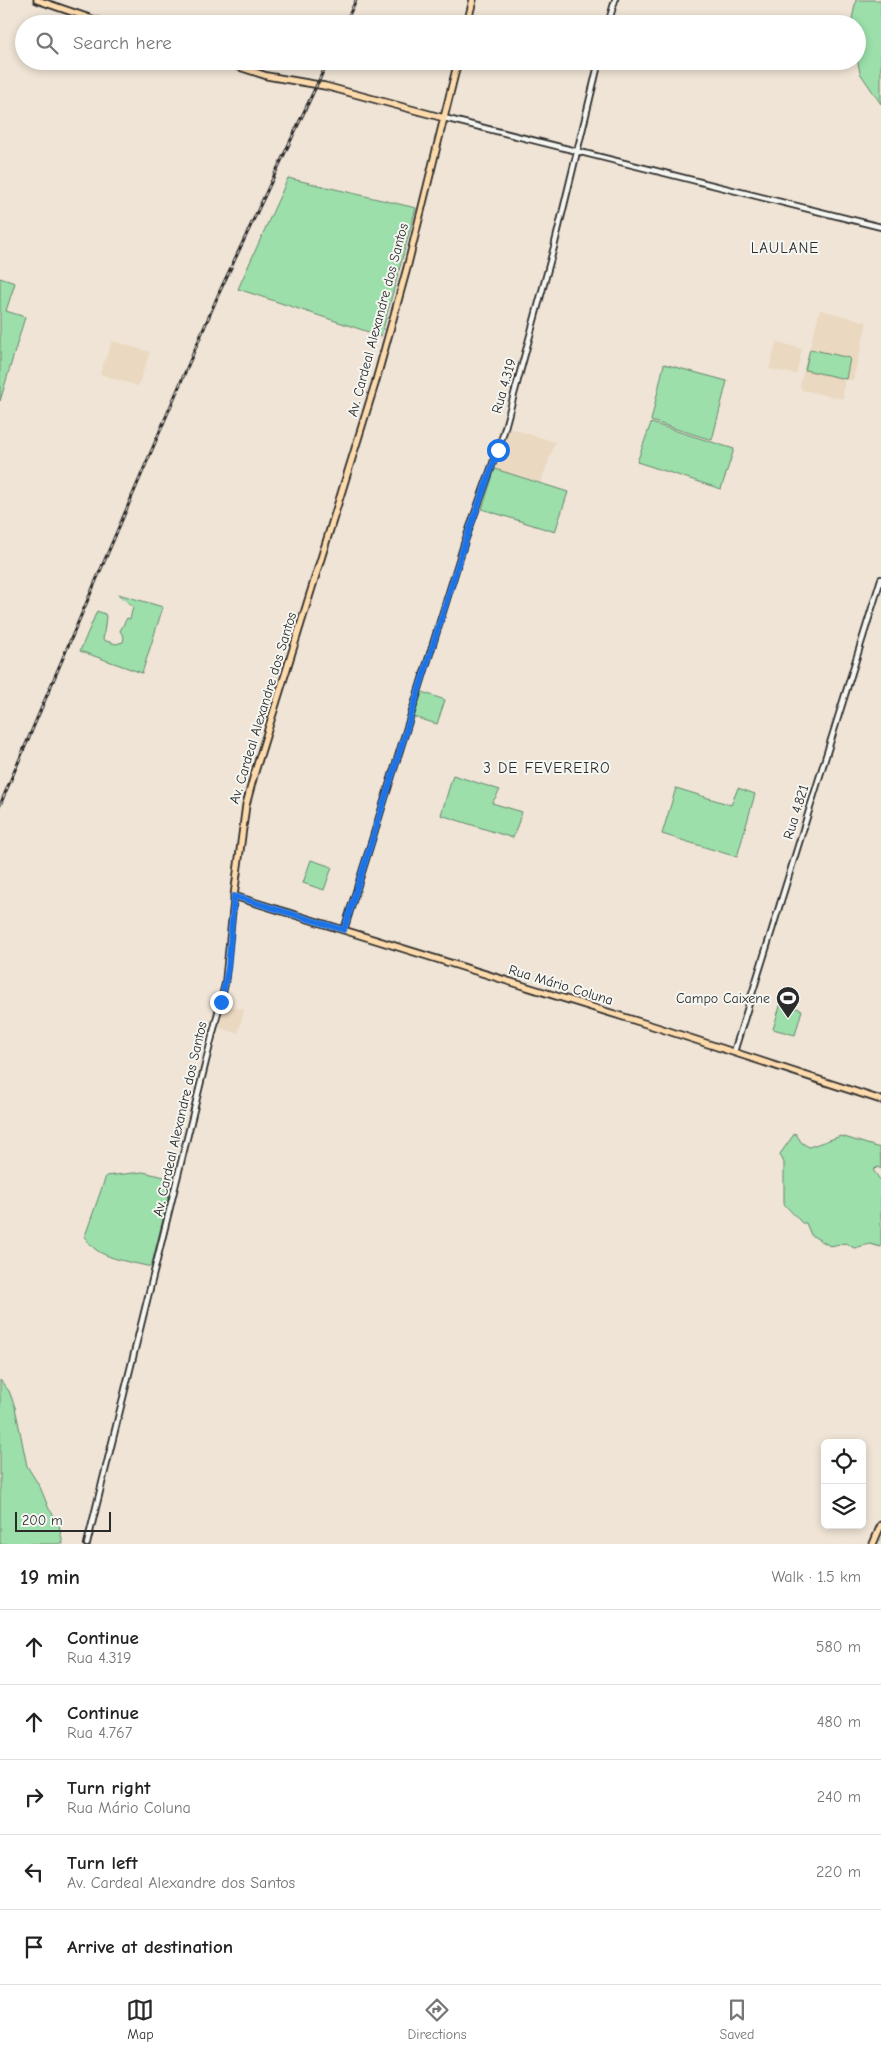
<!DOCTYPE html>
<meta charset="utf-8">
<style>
body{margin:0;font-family:"Comic Neue",sans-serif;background:#f6f6f6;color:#222}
.controls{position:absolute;right:15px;bottom:15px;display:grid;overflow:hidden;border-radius:8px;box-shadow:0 2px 8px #0003}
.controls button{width:45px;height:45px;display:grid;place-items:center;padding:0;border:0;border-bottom:1px solid #e0e0e0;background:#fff;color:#222;font:25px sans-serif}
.scale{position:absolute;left:15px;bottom:12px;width:96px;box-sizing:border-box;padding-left:5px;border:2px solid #2b2b2b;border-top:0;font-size:14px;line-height:18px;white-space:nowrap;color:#2b2b2b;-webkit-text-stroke:4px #f6f6f2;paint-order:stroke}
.stop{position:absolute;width:15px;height:15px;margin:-11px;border:4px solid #1a73e8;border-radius:50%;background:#fff}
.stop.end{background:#1a73e8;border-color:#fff;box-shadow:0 1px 5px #0008}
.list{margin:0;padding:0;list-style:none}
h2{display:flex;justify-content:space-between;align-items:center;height:65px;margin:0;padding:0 20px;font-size:21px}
h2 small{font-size:16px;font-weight:400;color:#767676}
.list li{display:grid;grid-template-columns:32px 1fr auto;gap:15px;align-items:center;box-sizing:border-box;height:75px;padding:0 20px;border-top:1px solid #e0e0e0}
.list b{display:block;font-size:19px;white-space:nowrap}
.list p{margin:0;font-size:16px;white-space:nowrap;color:#767676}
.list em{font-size:16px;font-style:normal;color:#767676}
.icon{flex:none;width:28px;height:28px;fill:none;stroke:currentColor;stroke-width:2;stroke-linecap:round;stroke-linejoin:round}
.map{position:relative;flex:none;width:881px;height:1544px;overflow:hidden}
.search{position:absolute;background:#fff;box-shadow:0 2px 8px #0003;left:15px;right:15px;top:15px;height:55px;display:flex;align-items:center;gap:12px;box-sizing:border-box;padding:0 18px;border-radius:28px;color:#767676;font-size:19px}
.sheet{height:440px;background:#fff}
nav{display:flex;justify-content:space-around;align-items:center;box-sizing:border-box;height:70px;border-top:1px solid #e0e0e0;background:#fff;font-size:14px;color:#767676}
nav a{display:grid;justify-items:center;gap:2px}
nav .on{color:#2b2b2b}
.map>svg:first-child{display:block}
.built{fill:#ead8c0}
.green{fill:#9cdfab;stroke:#64856b}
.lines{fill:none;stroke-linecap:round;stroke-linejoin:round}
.minor-casing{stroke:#2b2b2b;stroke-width:8}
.major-casing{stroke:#2b2b2b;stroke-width:9}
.minor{stroke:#f6f6f2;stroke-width:4.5}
.major{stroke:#fedbac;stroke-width:5.5}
.rail-casing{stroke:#2b2b2b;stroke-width:3}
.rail{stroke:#f6f6f2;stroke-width:1;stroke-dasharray:4;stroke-linecap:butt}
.route{stroke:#1a73e8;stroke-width:6}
.labels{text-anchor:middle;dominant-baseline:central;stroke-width:4;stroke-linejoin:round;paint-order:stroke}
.street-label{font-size:14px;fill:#2b2b2b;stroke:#f6f6f2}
.poi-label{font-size:14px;fill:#2b2b2b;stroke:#f6f6f2;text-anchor:end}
.neighbourhood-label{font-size:15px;letter-spacing:1px;fill:#2b2b2b;stroke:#f6f6f2}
</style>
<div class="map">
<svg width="881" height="1544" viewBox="0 0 881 1544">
<rect width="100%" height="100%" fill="#efe4d5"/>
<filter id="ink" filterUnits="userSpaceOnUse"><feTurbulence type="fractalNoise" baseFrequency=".02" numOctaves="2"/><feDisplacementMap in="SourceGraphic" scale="10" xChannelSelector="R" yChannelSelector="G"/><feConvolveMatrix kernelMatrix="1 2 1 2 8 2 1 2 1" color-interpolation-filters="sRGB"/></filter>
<g filter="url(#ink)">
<path class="built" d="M820,310L867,322L853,380H844L843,399L802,390L800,385Z
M112,341L150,352L138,386L100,374Z
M777,342L802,349L796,374L769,369Z
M509,428L555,442L541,482L519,476L506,517L481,509Z
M225,1005L244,1010L238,1033L219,1028Z"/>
<path class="green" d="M856,0H881V104L860,73L857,58V24H851Z
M288,178L416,208L381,336L238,289Z
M0,278L15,283L6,311L25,317L0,401Z
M810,349L850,358L846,379L805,370Z
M664,364L727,381L712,440L651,421Z
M651,423L734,449L721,489L637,462Z
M495,469L568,492L555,532L482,509Z
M118,594L163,607L142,673L80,651L97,611L105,614L106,617L103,640L116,644L123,642L124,637L120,631L127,618L130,619L133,607Z
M422,692L445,700L437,724L414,717Z
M453,775L500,790L492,803L522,812L513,838L441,815Z
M676,788L731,805L738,788L755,794L737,857L662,834Z
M311,860L332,867L324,890L303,883Z
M781,1003L802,1010L795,1035L773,1029Z
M795,1133L802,1143L809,1147L841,1136L880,1148L881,1169L878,1167L873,1170L881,1181V1247L870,1244L854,1248L846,1243L830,1246L811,1235L806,1223H802L784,1204V1163L780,1154Z
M143,1172L173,1179L151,1267C129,1261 94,1259 85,1236L106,1176Z
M0,1380L9,1391L15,1407L27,1466L40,1487L49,1509L58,1521L63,1544H0Z"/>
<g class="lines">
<g class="minor-casing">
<path id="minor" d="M608,24L615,0
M458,62L484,67
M444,118L881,227
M344,930L465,541L503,435L554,247L599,61
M734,1052L881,579
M87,1544L225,984L234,896"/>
</g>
<g class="major-casing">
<path id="major" d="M37,0L107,24
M467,24L473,0
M221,61L267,76L325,86L444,118
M458,61L407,268L375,384L254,775L246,805L234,896L656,1027L881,1100
M873,1544L881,1525"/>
</g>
<use href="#minor" class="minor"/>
<use href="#major" class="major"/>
<g class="rail-casing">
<path id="rail" d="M345,24L356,0
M0,805L219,293L328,61"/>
</g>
<use href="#rail" class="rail"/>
</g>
</g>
<g class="lines" filter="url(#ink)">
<path class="route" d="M221,1002L228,968L234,896L344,930L465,542L498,450"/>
</g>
<defs>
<g id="stadium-pin" transform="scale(1.25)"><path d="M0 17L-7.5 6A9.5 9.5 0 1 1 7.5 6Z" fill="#2b2b2b" stroke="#f6f6f2"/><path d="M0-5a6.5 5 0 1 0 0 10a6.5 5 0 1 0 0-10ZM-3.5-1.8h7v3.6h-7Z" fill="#fff"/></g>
</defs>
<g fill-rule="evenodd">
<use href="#stadium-pin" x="788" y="998"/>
</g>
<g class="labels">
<g class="street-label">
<text transform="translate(378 320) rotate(-75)">Av. Cardeal Alexandre dos Santos</text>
<text transform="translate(504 386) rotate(-74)">Rua 4.319</text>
<text transform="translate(263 708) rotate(-73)">Av. Cardeal Alexandre dos Santos</text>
<text transform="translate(796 812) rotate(-73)">Rua 4.821</text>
<text transform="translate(561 985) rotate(17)">Rua Mário Coluna</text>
<text transform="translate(180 1119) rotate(-77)">Av. Cardeal Alexandre dos Santos</text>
</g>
<g class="poi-label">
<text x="770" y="998">Campo Caixene</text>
</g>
<g class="neighbourhood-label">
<text x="785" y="248">LAULANE</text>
<text x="547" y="768">3 DE FEVEREIRO</text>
</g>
</g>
</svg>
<div class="controls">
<button><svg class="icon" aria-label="locate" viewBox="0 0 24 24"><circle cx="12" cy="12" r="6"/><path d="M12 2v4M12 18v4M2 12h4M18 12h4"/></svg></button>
<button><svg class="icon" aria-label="layers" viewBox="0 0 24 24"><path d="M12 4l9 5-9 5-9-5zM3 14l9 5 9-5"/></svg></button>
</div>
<div class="scale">200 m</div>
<div class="stop" style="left:498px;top:450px"></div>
<div class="stop end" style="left:221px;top:1002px"></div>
<div class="search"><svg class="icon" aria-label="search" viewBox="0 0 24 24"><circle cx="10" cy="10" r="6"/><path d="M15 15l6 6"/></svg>Search here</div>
</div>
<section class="sheet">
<h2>19 min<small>Walk · 1.5 km</small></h2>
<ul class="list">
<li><svg class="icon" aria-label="ahead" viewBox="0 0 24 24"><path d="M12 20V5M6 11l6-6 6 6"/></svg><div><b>Continue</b><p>Rua 4.319</p></div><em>580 m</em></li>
<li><svg class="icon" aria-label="ahead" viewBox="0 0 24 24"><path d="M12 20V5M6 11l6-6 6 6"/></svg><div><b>Continue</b><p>Rua 4.767</p></div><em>480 m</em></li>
<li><svg class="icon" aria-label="right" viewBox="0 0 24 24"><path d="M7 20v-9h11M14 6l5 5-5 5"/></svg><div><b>Turn right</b><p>Rua Mário Coluna</p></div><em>240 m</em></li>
<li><svg class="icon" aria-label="left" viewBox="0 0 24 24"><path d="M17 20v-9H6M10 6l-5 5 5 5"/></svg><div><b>Turn left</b><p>Av. Cardeal Alexandre dos Santos</p></div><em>220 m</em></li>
<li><svg class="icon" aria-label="arrive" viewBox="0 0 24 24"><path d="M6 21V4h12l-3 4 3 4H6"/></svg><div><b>Arrive at destination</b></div></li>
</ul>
</section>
<nav>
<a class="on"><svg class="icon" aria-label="map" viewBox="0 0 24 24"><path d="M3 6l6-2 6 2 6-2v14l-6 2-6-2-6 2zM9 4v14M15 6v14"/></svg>Map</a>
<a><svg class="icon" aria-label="directions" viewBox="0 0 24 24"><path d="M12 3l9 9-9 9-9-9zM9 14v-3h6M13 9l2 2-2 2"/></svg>Directions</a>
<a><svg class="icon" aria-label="saved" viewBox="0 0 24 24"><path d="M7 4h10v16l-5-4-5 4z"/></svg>Saved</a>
</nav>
